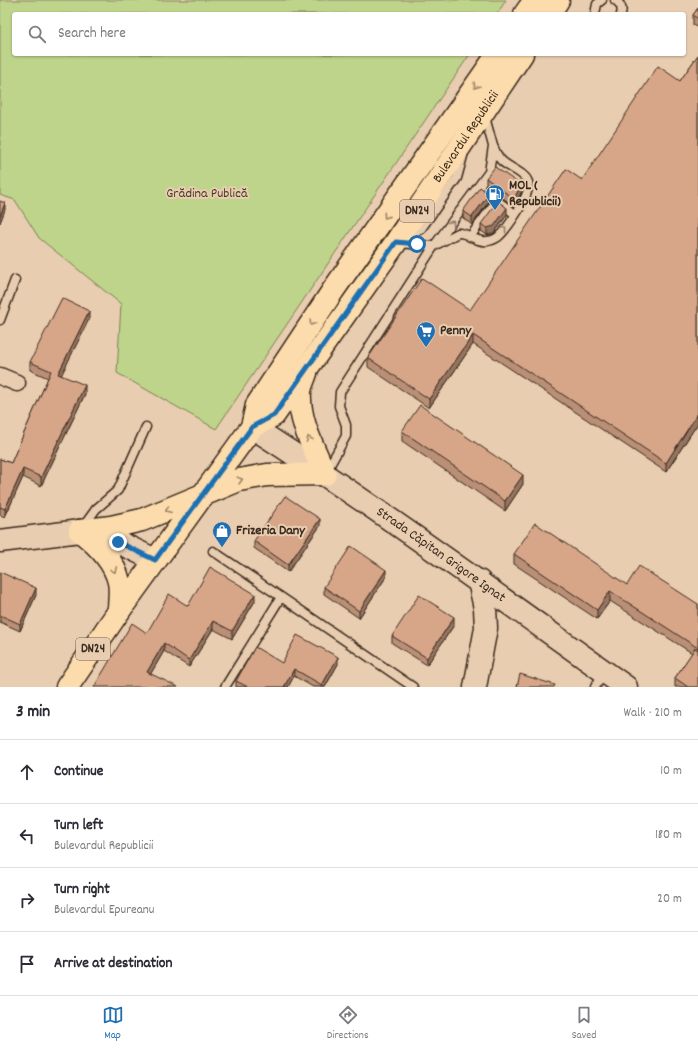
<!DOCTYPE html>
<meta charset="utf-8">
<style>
body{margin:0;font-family:Dekko,sans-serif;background:#f7f7f7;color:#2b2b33}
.stop{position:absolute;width:12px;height:12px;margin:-9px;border:3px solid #1f6fb2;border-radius:50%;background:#fff}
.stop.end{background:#1f6fb2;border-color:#fff;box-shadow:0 1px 4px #0008}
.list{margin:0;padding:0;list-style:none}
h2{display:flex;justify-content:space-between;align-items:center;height:52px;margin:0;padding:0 16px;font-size:17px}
h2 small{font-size:13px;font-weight:400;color:#7c7c81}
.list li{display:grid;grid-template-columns:26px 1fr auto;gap:12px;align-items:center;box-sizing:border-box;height:64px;padding:0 16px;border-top:1px solid #e1e1e2}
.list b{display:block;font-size:15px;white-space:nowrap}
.list p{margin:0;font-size:13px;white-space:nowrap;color:#7c7c81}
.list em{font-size:13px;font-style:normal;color:#7c7c81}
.icon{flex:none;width:22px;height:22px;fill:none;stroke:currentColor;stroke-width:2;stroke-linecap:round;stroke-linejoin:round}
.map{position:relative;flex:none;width:698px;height:687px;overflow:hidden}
.search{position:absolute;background:#fff;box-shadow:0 1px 3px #0004;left:12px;right:12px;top:12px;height:44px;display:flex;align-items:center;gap:10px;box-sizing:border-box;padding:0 14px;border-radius:4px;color:#7c7c81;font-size:15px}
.sheet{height:308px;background:#fff}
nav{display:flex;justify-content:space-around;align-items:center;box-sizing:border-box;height:56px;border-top:1px solid #e1e1e2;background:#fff;font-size:11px;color:#7c7c81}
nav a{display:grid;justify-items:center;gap:2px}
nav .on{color:#1f6fb2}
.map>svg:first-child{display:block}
.green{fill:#bdd48a;stroke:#7c7f54}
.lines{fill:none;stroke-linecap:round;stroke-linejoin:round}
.lane-casing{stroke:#3b2a1e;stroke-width:11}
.street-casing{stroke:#3b2a1e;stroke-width:19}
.secondary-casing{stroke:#3b2a1e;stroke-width:25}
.primary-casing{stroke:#3b2a1e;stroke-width:25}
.lane{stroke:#e8cdb0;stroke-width:8}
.street{stroke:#e8cdb0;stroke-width:16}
.secondary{stroke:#e8cdb0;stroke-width:22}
.primary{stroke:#fcdcac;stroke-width:22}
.wall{fill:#b98f76;stroke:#3b2a1e}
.shaded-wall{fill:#967460;stroke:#3b2a1e}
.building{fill:#d7a689;stroke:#3b2a1e}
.oneway{stroke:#9c8365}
.oneway2{stroke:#927c67}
.route{stroke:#1f6fb2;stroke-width:5}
.labels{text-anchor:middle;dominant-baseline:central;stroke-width:4;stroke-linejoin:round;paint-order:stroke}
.shield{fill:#e8cdb0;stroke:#6f5b4a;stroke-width:1}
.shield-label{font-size:13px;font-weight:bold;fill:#3b2a1e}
.street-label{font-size:14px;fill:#3b2a1e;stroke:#e8cdb0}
.poi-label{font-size:14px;font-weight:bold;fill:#3b2a1e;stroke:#e8cdb0;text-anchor:start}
.park-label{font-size:14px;fill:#483b29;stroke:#e8cdb0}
</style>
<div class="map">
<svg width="698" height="687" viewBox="0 0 698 687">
<rect width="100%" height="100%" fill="#e8cdb0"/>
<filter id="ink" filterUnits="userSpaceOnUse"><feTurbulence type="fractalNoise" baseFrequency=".025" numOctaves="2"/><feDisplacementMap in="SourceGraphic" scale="8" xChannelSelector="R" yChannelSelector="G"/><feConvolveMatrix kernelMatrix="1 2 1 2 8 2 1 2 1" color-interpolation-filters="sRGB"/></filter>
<g filter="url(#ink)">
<path class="green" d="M0,0H506L497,14H14V54H470L216,429L117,373L121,304L39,238L15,200L0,195Z"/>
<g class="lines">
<g class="lane-casing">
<path id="lane" d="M615,0C620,3 623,8 621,14
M595,14L597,4L602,0
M480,188L515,214
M408,236L421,229L457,178L463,156
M470,237L497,200
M399,243L434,246L489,172L493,146L485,117
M0,320L15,280
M326,472L346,436V425L339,406L340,392L434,246L458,233C468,232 476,243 487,241C490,241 495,239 498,237C507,229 532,194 528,182C524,171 507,168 500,159C497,156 495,150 493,146
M83,527L96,509L118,490L146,427
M213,551L281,597
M225,687L281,597L413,687
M595,687L604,673"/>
</g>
<g class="street-casing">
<path id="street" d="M0,376L17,383"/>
</g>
<g class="secondary-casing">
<g id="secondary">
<path id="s1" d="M252,427C380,509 502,599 626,687"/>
<path d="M0,541L80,531L118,542L155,560"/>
<path d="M475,687L486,628L485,608L479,581"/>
</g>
</g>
<g class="primary-casing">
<g id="primary">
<path d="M525,14L535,0"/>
<path d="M549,14L558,0"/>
<path id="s2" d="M252,427L274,415L396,242L522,54"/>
<path d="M80,531L111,527L142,520L239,480L267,475L325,474C314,449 298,420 300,391C301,385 304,379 306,373"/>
<path d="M80,531C97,544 114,560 119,582C121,591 119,602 119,611"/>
<path d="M67,687L119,611L252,427L257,405L334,289L498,54"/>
</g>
</g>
<use href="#lane" class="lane"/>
<use href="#street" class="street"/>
<use href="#secondary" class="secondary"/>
<use href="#primary" class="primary"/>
</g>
<path class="wall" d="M698,8V28L693,25V15Z
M698,55V423L666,472L473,344L429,408L368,367V358L470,310L582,180L680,81Z
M486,178L521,193L514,206L486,186Z
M489,201L472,225L463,218V211Z
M507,215L494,233L487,235L481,231V224Z
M89,319L61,375L85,394L41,486L23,477L5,517L0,515V459L11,463L48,378L30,370V362Z
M402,431L523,484L505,511L402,441Z
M320,526L288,572L254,548V541Z
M514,554L698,604V687H675V678L692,653L610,601L597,619L514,564Z
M0,572L36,595L20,631L0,622Z
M386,577L359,618L324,594V587Z
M255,601L232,639L213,629L189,667L164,651L151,673L94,687L147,633L188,606Z
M454,625L427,665L392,643V636Z
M282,663L338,664L325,687H313L294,676L288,687H236V681Z"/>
<path class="shaded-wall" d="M521,185V193L514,206V199Z
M489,194V201L472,225V217Z
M5,203V210L0,223V216Z
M507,208V215L494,233L487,235V228Z
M89,311V319L58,382V374Z
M473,335V344L429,408V399Z
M85,385V394L41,486V477Z
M698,413V423L666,472V463Z
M23,469V477L5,517V509Z
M523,475V484L505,511V501Z
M320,519V526L288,572V565Z
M386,570V577L359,618V611Z
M36,588V595L20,631V624Z
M610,591V601L597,619V610Z
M255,594V601L232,639V631Z
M454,617V625L427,665V658Z
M213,621V629L189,667V660Z
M164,643V651L147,680V672Z
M338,657V664L325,687H322V685Z
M294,669V676L288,687H284Z"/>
<path class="building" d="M698,8V19L693,15Z
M698,55V413L666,463L473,335L429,399L368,358L422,278L470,310L566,169L582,180L658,66L680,81Z
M495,167L521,185L514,199L486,178Z
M480,187L489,194L472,217L463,211Z
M0,201L5,203L0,216Z
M498,201L507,208L494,226L487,228L481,224Z
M62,298L89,311L58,374L85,385L41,477L23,469L5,509L0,507V459L11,463L51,371L30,362Z
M420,405L523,475L505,501L402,431Z
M285,496L320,519L288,565L254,541Z
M535,523L627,585L639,566L698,604V648L610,591L597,610L514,554Z
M351,546L386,570L359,611L324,587Z
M210,567L255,594L232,631L213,621L189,660L164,643L147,672L178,687H94L132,623L147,633L169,594L188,606Z
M0,572L36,588L20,624L0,615Z
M419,595L454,617L427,658L392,636Z
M297,635L338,657L322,685L294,669L284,687H248L236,681L255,647L282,663Z
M695,648L698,650V687H688L675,678Z
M520,674L555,685L554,687H517Z"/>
<defs><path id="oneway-chevron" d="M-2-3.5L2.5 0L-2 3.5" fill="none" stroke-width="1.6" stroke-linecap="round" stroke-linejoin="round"/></defs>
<g class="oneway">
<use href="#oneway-chevron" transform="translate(476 86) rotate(124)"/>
<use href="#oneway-chevron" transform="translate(386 216) rotate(125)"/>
<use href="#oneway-chevron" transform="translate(312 323) rotate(124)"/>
<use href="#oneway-chevron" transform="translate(309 439) rotate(-111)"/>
<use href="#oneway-chevron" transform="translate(240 480) rotate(-15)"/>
<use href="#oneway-chevron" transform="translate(168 510) rotate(158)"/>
<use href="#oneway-chevron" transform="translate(114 570) rotate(68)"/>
</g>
<g class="oneway2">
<use href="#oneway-chevron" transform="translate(452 223) rotate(-54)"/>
<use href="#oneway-chevron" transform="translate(504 229) rotate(-53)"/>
</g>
</g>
<g class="lines" filter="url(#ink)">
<path class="route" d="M118,542L155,560L252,427L274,415L396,242L417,244"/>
</g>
<defs>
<g id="fuel-pin" transform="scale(1)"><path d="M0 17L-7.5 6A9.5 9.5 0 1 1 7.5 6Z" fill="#1f6fb2" stroke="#e8cdb0"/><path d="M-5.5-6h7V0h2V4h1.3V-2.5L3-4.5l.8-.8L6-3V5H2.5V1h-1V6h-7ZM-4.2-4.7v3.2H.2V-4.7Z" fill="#fff"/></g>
<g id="supermarket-pin" transform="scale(1)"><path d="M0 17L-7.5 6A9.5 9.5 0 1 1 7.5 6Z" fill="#1f6fb2" stroke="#e8cdb0"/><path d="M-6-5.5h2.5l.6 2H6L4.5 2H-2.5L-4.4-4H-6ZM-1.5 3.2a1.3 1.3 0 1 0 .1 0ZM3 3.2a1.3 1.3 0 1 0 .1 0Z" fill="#fff"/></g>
<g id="shop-pin" transform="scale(1)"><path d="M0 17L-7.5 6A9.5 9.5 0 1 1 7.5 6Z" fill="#1f6fb2" stroke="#e8cdb0"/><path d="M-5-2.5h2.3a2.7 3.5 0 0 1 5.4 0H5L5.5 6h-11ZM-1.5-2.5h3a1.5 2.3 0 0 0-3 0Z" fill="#fff"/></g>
</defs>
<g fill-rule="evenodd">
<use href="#fuel-pin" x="495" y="194"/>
<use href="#supermarket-pin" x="426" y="331"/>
<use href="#shop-pin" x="222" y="531"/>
</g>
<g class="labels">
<g class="shield">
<rect x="400" y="200" width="34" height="22" rx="3"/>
<rect x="76" y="638" width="34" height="22" rx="3"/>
</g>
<g class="shield-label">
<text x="417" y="211">DN24</text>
<text x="93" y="649">DN24</text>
</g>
<g class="street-label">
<text stroke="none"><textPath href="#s2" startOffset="363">Bulevardul Republicii</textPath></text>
<text stroke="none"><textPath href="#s1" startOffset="228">Strada Căpitan Grigore Ignat</textPath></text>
</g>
<g class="poi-label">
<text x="509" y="186">MOL (<tspan x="509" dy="16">Republicii)</tspan></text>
<text x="440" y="331">Penny</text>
<text x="236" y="531">Frizeria Dany</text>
</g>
<g class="park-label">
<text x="207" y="194">Grădina Publică</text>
</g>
</g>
</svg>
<div class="stop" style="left:417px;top:244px"></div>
<div class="stop end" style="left:118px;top:542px"></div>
<div class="search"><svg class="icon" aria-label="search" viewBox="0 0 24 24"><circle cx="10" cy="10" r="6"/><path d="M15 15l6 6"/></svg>Search here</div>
</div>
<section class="sheet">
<h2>3 min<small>Walk · 210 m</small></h2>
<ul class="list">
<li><svg class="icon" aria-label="ahead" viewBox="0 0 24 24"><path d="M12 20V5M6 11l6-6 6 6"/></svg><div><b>Continue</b></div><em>10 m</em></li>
<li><svg class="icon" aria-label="left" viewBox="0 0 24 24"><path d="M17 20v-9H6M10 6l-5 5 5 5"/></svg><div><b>Turn left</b><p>Bulevardul Republicii</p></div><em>180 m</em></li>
<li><svg class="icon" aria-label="right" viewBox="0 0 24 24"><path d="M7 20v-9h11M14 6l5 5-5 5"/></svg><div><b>Turn right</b><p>Bulevardul Epureanu</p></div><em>20 m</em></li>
<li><svg class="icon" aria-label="arrive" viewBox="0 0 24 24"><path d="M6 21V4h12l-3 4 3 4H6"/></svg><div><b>Arrive at destination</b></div></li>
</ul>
</section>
<nav>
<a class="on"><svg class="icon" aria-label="map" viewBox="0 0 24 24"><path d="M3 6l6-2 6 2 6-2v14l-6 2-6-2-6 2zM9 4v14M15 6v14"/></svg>Map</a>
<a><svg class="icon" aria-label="directions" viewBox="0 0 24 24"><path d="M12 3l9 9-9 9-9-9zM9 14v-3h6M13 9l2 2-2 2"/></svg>Directions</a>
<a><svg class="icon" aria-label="saved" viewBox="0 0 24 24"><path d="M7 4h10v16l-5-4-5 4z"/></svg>Saved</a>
</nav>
